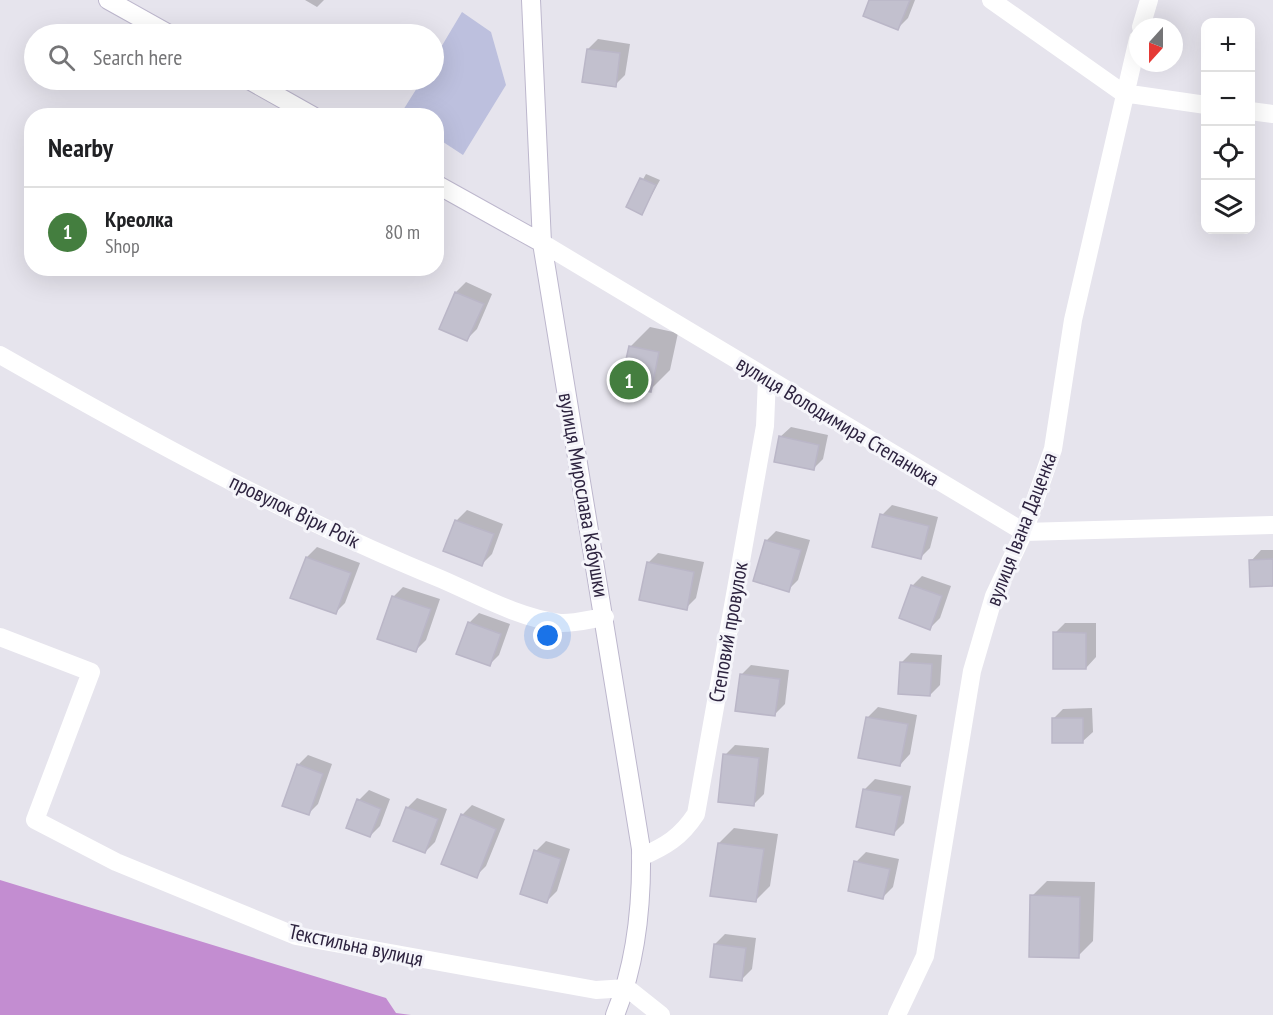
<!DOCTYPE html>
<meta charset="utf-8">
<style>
body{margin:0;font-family:"PT Sans Narrow",sans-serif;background:#f2f2f2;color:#202124}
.controls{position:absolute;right:18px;top:18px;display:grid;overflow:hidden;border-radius:12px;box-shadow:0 6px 24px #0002}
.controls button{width:54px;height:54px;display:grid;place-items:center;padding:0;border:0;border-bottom:2px solid #e0e0e0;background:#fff;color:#202124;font:30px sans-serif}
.compass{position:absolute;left:1129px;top:18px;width:54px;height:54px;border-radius:50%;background:#fff;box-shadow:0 6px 24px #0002;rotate:201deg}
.you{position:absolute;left:548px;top:636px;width:21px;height:21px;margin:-15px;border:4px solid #fff;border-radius:50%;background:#1a73e8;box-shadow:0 0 0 9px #1a73e833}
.badge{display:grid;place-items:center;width:39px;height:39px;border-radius:50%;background:#447e3f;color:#fff;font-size:20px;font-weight:700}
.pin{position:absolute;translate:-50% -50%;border:3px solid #fff;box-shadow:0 2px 6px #0006}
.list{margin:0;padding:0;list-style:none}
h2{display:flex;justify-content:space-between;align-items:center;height:78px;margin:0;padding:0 24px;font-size:26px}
h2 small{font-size:20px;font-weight:400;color:#757577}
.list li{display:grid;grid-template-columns:39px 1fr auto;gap:18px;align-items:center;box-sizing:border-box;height:90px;padding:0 24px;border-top:2px solid #e0e0e0}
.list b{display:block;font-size:22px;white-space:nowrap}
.list p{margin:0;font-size:20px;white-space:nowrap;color:#757577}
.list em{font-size:20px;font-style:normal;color:#757577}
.icon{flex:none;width:33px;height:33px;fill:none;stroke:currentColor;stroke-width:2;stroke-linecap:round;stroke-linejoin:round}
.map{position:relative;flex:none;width:1273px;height:1015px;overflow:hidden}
.search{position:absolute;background:#fff;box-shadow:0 6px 24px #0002;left:24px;top:24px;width:420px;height:66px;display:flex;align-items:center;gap:15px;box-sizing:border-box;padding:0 21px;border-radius:33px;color:#757577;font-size:22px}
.panel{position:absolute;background:#fff;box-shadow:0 6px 24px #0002;left:24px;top:108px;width:420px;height:168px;border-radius:24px}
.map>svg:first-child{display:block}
.green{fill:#bdc0de}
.water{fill:#c38dd1}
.shadow{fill:#0003}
.building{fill:#c2c0ce;stroke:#bab6c7;stroke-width:1.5}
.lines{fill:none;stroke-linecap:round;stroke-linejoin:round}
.secondary-casing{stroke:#bdb7cd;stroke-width:20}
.street{stroke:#fff;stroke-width:18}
.secondary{stroke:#fff;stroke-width:18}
.labels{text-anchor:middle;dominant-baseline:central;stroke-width:6;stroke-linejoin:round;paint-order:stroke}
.street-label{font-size:21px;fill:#2d233f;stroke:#f5f5fa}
</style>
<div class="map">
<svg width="1273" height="1015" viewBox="0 0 1273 1015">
<rect width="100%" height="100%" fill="#e6e4ed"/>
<path class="green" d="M462,12L491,32L506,85L463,155L437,138L436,116L400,115L422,80H434V59Z"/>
<path class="water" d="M0,880L386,998L396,1013L411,1015H0Z"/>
<path class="shadow" d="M305,0H324L317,7Z
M871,0H915L908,18L898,28Z
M598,39L630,44L625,75L615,85L588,49Z
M646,174L660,180L642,213L628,206Z
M466,282L492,294L477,329L467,339L441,328L456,292Z
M650,327L678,333L670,370L650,390L632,364L630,347Z
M791,427L828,435L823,459L813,469L780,437Z
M892,505L938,517L930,548L920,558L882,515Z
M467,510L503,524L492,554L482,564L445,550L457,520Z
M776,531L810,540L798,580L788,590L766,541Z
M317,547L360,563L345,603L335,613L307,557Z
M1261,550H1273V585L1251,561Z
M658,553L704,562L696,598L686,608L648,563Z
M922,576L951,586L940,618L930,628L912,586Z
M403,587L440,599L426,640L416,650L393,597Z
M479,613L510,624L499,655L489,665L469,623Z
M1065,623H1096V657L1086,668L1055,633Z
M911,653L942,655L940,685L930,695L901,663Z
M751,665L789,670L785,704L775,714L741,675Z
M878,707L917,715L910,754L900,765L868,717Z
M1092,708L1093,732L1082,742L1053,719L1063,709Z
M735,745L769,748L764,794L754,804L725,755Z
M308,755L332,764L318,804L308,814L298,765Z
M875,779L911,786L904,823L894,833L865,789Z
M369,790L390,799L380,826L370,836L359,800Z
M417,798L447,809L435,842L425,852L407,808Z
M472,805L505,819L486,866L476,876L462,815Z
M734,828L778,834L770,886L755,901L719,843Z
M546,841L570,849L557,891L547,901L536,851Z
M866,852L899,859L893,887L883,897L856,862Z
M1047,881L1095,882L1093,941L1078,956L1032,896Z
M725,934L756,938L752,969L742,979L715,944Z"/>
<path class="building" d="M869,0H910L898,30L863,16Z
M587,49L620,53L616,87L582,82Z
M640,178L656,185L642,215L626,207Z
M455,292L484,304L467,341L439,329Z
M629,346L659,352L651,392L626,387L630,365L625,364Z
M779,436L819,445L814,470L774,462Z
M880,514L929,526L921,559L872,547Z
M455,520L494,534L482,566L443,551Z
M765,540L801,550L789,592L753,581Z
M306,557L351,573L336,614L290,598Z
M1273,559V586L1250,587L1249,560Z
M647,562L694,572L687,610L639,600Z
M911,585L942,596L930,630L899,618Z
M392,596L431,609L416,652L377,639Z
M468,622L501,634L490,666L456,654Z
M1053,632L1086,633V669H1053Z
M900,662L932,664L930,696L898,694Z
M740,674L780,679L775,716L735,711Z
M866,717L908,724L900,766L858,758Z
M1052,718H1083V743H1052Z
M723,754L759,758L754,806L718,802Z
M297,764L323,774L309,815L282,806Z
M863,789L902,796L894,835L856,827Z
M357,799L381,809L370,837L346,828Z
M406,807L438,819L425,853L393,841Z
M461,814L496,829L477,878L441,864Z
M718,843L764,849L756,902L710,896Z
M534,850L561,859L547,903L520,894Z
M854,861L890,869L883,899L848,891Z
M1030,895L1080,897L1079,958L1029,957Z
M714,944L746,948L742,981L710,977Z"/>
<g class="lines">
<g class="secondary-casing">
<path id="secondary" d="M108,0L169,34
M531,0L542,243L641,849C642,904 636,964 615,1015
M249,80L313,116
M436,184L542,243"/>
</g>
<path class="street" d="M991,0L1123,93L1206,105
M1141,27L1149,0
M1250,111L1273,114
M542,243L1024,532L1273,525
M0,355C142,436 289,517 441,579C478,595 519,618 560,623C573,624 591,619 605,617
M0,637L91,672L35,820L116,862L296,936L596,990L627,988L661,1015
M641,857C666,846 681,837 696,814L765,426L767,378
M897,1015L925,956L972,671L994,596L1024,532L1053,449L1073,320L1138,39"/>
<use href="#secondary" class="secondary"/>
</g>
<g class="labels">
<g class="street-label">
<text transform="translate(838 421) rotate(31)">вулиця Володимира Степанюка</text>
<text transform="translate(584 495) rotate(80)">вулиця Мирослава Кабушки</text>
<text transform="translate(295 511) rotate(26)">провулок Віри Роїк</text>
<text transform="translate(1021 529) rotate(-69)">вулиця Івана Даценка</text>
<text transform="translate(728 632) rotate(-80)">Степовий провулок</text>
<text transform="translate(356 945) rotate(12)">Текстильна вулиця</text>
</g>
</g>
</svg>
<div class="controls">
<button>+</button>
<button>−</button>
<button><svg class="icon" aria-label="locate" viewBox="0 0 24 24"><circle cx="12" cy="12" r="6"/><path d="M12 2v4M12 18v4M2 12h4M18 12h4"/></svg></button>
<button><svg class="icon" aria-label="layers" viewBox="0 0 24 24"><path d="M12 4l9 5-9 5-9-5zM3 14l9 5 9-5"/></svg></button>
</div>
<svg class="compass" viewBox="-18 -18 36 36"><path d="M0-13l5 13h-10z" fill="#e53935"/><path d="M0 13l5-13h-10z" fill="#757577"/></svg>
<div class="you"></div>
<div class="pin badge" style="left:629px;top:380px">1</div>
<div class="search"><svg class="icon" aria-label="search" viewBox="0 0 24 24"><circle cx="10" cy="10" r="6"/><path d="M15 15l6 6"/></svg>Search here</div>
<section class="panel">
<h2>Nearby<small></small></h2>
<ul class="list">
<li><span class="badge">1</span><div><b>Креолка</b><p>Shop</p></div><em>80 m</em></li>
</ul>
</section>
</div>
